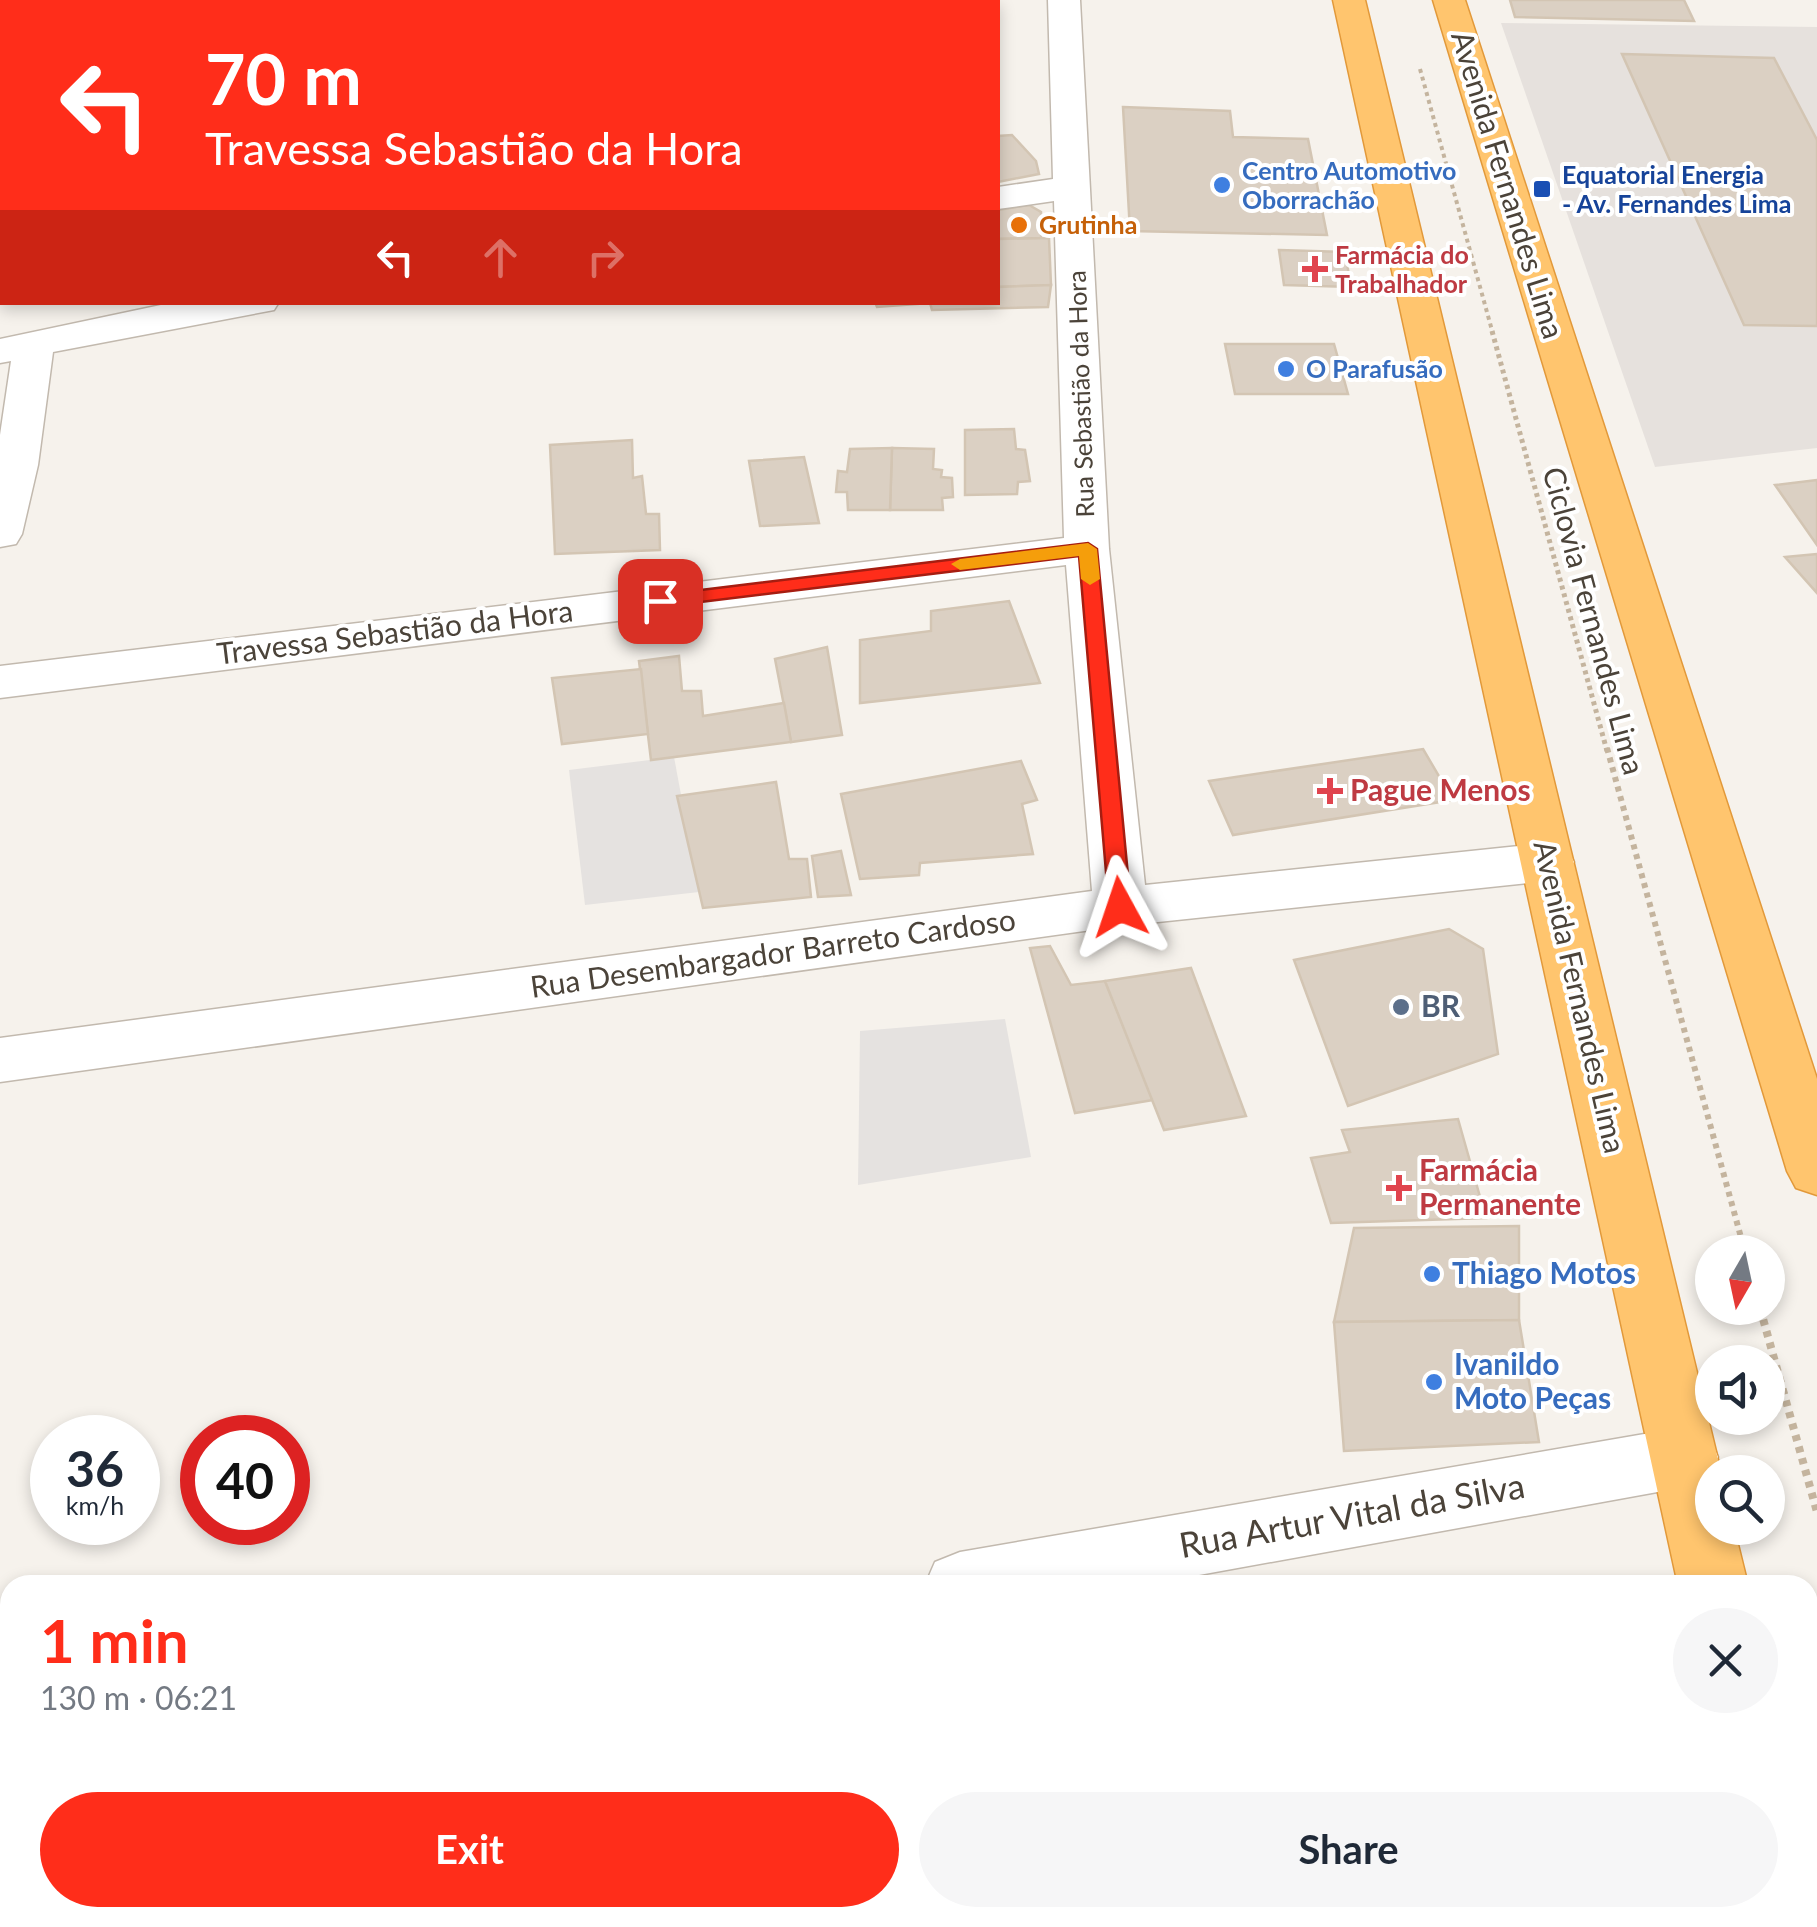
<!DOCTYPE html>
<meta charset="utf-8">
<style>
body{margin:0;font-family:Lato,sans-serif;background:#f6f6f7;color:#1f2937;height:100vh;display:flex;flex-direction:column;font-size:38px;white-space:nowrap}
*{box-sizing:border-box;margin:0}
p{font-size:32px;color:#747a83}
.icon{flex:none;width:55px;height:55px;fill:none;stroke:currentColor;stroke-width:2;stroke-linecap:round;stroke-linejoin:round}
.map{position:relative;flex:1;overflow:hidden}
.details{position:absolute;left:0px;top:1575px;width:1818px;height:352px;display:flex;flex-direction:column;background:#fff;border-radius:30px 30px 0 0;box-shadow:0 5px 15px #0003}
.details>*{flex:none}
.hud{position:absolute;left:0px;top:0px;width:1000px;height:305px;box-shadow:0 5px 15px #0003;background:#ff2d1a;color:#fff;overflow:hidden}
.needle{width:65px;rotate:189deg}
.fabs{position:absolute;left:1695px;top:1235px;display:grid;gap:20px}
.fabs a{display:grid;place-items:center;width:90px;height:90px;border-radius:50%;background:#fff;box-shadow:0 5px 15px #0003;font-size:50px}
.speed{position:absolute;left:30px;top:1415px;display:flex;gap:20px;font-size:50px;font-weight:700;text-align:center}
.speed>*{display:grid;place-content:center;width:130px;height:130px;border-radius:50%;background:#fff;box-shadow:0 5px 15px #0003;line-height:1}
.speed small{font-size:25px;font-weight:400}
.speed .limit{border:15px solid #d22;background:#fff;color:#111}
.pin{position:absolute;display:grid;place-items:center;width:85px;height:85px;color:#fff;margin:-42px;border-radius:20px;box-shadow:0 5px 15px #0006}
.me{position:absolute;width:110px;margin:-55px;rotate:355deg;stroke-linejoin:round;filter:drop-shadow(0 0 8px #0008)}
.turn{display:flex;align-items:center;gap:35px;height:210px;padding:0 40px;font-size:45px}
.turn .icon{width:130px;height:130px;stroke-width:2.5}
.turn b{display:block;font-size:70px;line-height:85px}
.lanes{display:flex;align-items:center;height:95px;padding:0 40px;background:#0003;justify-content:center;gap:50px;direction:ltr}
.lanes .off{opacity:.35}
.round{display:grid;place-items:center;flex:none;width:105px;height:105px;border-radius:52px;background:#f6f6f7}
.overview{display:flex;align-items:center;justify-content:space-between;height:170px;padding:0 40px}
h1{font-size:60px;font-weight:700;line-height:75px;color:#ff2d1a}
.cta{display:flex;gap:20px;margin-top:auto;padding:20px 40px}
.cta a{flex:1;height:115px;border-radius:60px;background:#ff2d1a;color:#fff;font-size:40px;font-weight:700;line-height:115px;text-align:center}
.cta a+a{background:#f6f6f7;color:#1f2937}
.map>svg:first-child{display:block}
.industrial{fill:#e6e1dd}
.parking{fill:#e5e2e0}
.building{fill:#dbd0c3;stroke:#d3c5b3;stroke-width:2.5}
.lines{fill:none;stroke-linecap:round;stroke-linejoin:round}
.minor-casing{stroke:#c2b9ae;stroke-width:3}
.major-casing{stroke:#e7b968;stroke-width:3}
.highway-casing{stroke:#e2993a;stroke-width:3}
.path-far3{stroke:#c4b49e;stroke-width:4;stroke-dasharray:4 4;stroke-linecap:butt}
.path-far2{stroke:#c4b49e;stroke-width:5;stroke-dasharray:4 4;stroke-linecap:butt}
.path-far1{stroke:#c4b49e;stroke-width:6;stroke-dasharray:5 5;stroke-linecap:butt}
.path{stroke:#c4b49e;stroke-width:8;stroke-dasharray:6 6;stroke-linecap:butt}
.minor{fill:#fff;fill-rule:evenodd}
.major{fill:#ffdc9c;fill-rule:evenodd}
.highway{fill:#ffc56e;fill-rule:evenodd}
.route{fill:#ff2d1a;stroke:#a61d11;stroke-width:2.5}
.slow{fill:#f59e0b}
.shop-dot{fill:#3f7fe0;stroke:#fff;stroke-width:4}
.transit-dot{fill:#1a4fb4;stroke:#fff;stroke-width:4}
.food-dot{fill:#e8710a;stroke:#fff;stroke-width:4}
.health-dot{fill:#e0444e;stroke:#fff;stroke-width:4}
.service-dot{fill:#5c6f8a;stroke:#fff;stroke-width:4}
.labels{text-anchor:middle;stroke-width:8;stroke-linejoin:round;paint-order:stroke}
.far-shop-label{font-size:25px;font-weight:bold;fill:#366cbe;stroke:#fff;text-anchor:start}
.far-transit-label{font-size:25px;font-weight:bold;fill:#164399;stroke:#fff;text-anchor:start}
.far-food-label{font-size:25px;font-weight:bold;fill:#c56008;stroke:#fff;text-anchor:start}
.far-health-label{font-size:25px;font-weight:bold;fill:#be3a42;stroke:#fff;text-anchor:start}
.far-street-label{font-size:25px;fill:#4b4339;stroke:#fff}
.street-label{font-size:30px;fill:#4b4339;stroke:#fff}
.health-label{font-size:30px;font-weight:bold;fill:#be3a42;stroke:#fff;text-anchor:start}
.service-label{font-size:30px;font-weight:bold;fill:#4e5e75;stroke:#fff;text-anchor:start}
.shop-label{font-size:30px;font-weight:bold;fill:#366cbe;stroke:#fff;text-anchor:start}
.near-street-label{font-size:35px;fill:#4b4339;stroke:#fff}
</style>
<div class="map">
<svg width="1817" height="1927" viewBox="0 0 1817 1927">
<rect width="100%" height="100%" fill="#f6f2ec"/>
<!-- industrial -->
<polygon class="industrial" points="1501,23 1817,27 1817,448 1655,467"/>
<!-- parking -->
<g class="parking">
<polygon points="674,757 699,892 585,905 569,770"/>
<polygon points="1005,1019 1031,1157 858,1185 860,1031"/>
</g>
<!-- building -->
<g class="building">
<polygon points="1510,0 1684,0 1694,21 1515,17"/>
<polygon points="1622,54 1774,58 1817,140 1817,326 1744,325"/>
<polygon points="1123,107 1230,111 1233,137 1308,139 1327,235 1130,231"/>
<polygon points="1012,135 1036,161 1039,174 998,182 998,136"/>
<polygon points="1029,205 1041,212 1041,238 998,239 998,210"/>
<polygon points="1049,238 1051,285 998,287 998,239"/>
<polygon points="1279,250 1345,252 1351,287 1284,285"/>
<polygon points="1051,285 1048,307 932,310 930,303 877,307 875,302 998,302 998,287"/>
<polygon points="1225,344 1334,344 1348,394 1235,394"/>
<polygon points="1014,429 1016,449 1025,450 1030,481 1018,482 1017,494 965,495 965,430"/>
<polygon points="632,440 633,478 642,476 646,514 659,514 660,550 555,554 550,445"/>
<polygon points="892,448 934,449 933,469 942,470 941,477 952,478 953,497 942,498 943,510 890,510"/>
<polygon points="892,448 890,510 848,510 847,492 836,492 838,471 847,472 850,449"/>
<polygon points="804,457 819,523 760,526 749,461"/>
<polygon points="1817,480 1817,545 1775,485"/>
<polygon points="1817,554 1817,593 1785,557"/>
<polygon points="1009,601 1040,683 860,703 860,640 931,631 931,611"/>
<polygon points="827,647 842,735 791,742 775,659"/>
<polygon points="679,656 682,691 701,691 703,716 784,703 791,742 651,760 639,661"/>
<polygon points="641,669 648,734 562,744 552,678"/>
<polygon points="1423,749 1453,800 1233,835 1209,781"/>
<polygon points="1021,761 1037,800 1022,804 1033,854 920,863 919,875 860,879 841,794"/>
<polygon points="776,782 789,859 807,859 811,897 703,908 677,796"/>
<polygon points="841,851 851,895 818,897 812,856"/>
<polygon points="1449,929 1483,949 1498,1054 1348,1106 1294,960"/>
<polygon points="1050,946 1071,985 1105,981 1153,1100 1075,1113 1030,948"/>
<polygon points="1191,968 1246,1116 1164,1130 1105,981"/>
<polygon points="1458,1119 1486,1218 1331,1223 1311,1158 1350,1152 1342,1130"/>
<polygon points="1519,1226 1519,1320 1334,1322 1354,1228"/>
<polygon points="1519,1320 1539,1442 1344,1451 1334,1322"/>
</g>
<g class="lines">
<defs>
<g id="minor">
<polygon points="103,0 135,0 136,2 104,2"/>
<polygon points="723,0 755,0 756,2 724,2"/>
<polygon points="1048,0 1080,0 1109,549 1145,885 1548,843 1567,849 1574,862 1567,875 1548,881 1120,926 0,1082 0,1038 1092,891 1066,565 0,698 0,666 1064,538 1054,201 998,209 998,187 1053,179"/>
<polygon points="175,302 279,302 274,310 53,352 38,465 22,534 16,544 0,547 0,435 11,361 0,363 0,339"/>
<polygon points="1685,1427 1709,1436 1718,1457 1709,1478 1685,1487 1144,1585 925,1585 935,1562 960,1552"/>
<polygon points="10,1715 10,1789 0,1791 0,1717"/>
</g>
<rect id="major" x="0" y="174" width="2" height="22"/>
<g id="highway">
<polygon points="1333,0 1365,0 1721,1472 1712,1472 1712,1528 1734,1528 1748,1585 1678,1585"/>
<polygon points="1433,0 1465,0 1817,1079 1817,1195 1796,1188 1787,1171"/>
<polygon points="1808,1888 1817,1901 1817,1927 1748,1927 1746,1918 1808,1918"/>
</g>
</defs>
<!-- minor casing -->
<use href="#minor" class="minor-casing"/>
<!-- major casing -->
<use href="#major" class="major-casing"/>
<!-- highway casing -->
<use href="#highway" class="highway-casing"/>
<!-- path-far3 -->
<polyline class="path-far3" points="1420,69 1493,334"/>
<!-- path-far2 -->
<polyline class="path-far2" points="1492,331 1607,751"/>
<!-- path-far1 -->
<polyline class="path-far1" points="1607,748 1745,1252"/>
<!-- path -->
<polyline class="path" points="1760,1308 1817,1512"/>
<!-- minor -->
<use href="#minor" class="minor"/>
<!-- major -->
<use href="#major" class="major"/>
<!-- highway -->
<use href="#highway" class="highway"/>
</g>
<!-- route -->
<polygon class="route" points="1088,543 1097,549 1131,907 1120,915 1109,907 1079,556 660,607 651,601 660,595"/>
<!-- slow -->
<polygon class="slow" points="1088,543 1097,549 1100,579 1090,585 1081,579 1079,556 960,570 951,564 960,559"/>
<!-- markers -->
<g class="shop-dot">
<circle cx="1222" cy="185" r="10"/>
<circle cx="1286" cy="369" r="10"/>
<circle cx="1432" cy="1274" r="10"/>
<circle cx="1434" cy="1382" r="10"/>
</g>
<rect class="transit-dot" x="1532" y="179" width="20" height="20" rx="5"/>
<circle class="food-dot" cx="1019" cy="225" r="10"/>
<g class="health-dot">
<path d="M1310 254h10v10h10v10h-10v10h-10v-10h-10v-10h10z"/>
<path d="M1325 776h10v10h10v10h-10v10h-10v-10h-10v-10h10z"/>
<path d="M1394 1173h10v10h10v10h-10v10h-10v-10h-10v-10h10z"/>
</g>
<circle class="service-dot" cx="1401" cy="1007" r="10"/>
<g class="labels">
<!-- far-shop labels -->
<g class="far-shop-label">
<text x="1242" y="180">Centro Automotivo<tspan x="1242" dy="29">Oborrachão</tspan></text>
<text x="1306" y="378">O Parafusão</text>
</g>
<!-- far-transit labels -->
<g class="far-transit-label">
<text x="1562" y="184">Equatorial Energia<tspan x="1562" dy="29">- Av. Fernandes Lima</tspan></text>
</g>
<!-- far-food labels -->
<g class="far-food-label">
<text x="1039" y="234">Grutinha</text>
</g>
<!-- far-health labels -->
<g class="far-health-label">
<text x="1335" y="264">Farmácia do<tspan x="1335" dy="29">Trabalhador</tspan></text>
</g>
<!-- far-street labels -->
<g class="far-street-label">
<text transform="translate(1081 394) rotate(-92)" y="9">Rua Sebastião da Hora</text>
</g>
<!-- street labels -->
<g class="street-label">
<text transform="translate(1507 185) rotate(73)" y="10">Avenida Fernandes Lima</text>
<text transform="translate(1593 621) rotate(75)" y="10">Ciclovia Fernandes Lima</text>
<text transform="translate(395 633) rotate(-7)" y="10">Travessa Sebastião da Hora</text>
<text transform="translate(773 954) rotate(-8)" y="10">Rua Desembargador Barreto Cardoso</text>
<text transform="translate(1579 997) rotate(77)" y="10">Avenida Fernandes Lima</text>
</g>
<!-- health labels -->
<g class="health-label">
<text x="1350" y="801">Pague Menos</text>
<text x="1419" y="1181">Farmácia<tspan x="1419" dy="34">Permanente</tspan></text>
</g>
<!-- service labels -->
<g class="service-label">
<text x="1421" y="1017">BR</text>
</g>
<!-- shop labels -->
<g class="shop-label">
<text x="1452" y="1284">Thiago Motos</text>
<text x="1454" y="1375">Ivanildo<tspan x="1454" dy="34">Moto Peças</tspan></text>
</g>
<!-- near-street labels -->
<g class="near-street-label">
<text transform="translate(1352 1516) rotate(-10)" y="12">Rua Artur Vital da Silva</text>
</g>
</g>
</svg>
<div class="fabs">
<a><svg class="needle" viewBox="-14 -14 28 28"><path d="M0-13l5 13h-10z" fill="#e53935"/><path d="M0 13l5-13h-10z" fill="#747a83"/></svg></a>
<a><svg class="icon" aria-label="sound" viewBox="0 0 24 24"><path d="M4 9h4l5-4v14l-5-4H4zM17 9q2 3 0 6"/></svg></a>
<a><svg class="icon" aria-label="search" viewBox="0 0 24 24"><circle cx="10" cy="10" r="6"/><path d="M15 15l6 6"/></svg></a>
</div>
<div class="speed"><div>36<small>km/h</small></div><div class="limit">40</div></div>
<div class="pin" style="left:660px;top:601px;background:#d93025"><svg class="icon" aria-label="arrive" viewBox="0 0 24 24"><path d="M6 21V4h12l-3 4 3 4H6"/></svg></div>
<svg class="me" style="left:1120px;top:907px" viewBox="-20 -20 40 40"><path d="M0-17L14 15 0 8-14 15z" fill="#ff2d1a" stroke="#fff" stroke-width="4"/></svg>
<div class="hud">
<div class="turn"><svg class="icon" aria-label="left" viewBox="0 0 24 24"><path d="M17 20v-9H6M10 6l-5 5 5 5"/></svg><div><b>70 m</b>Travessa Sebastião da Hora</div></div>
<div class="lanes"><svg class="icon" aria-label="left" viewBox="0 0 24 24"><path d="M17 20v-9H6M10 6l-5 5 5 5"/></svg><svg class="icon off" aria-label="ahead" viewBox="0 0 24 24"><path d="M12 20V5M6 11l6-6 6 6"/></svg><svg class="icon off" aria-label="right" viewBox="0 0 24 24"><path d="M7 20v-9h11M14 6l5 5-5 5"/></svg></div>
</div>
<section class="details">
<div class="overview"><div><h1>1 min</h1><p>130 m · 06:21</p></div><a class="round"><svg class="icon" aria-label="close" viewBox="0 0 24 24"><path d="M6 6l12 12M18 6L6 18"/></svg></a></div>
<div class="cta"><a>Exit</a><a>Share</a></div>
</section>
</div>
